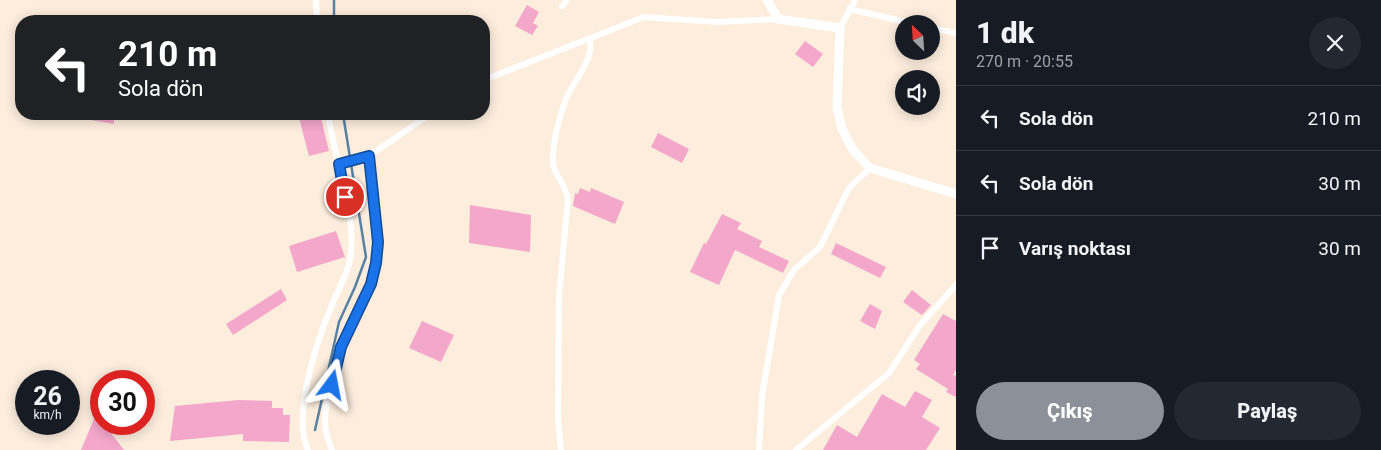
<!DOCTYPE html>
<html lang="tr">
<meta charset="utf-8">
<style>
body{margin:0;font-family:Roboto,sans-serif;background:#242831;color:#f1f3f6;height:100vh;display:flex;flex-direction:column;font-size:19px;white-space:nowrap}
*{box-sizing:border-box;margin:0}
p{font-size:16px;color:#9ea1a6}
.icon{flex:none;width:28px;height:28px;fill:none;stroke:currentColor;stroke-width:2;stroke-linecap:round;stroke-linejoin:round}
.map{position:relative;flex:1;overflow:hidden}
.drawer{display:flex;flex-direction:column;background:#171b24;width:425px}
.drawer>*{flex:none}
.guide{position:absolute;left:15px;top:15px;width:475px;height:105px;border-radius:20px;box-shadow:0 2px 12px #0003;background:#202124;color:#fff;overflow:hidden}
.needle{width:32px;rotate:335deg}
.controls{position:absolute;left:895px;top:15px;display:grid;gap:10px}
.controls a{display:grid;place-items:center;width:45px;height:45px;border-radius:50%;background:#171b24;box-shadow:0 2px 12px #0003;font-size:25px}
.speed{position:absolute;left:15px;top:370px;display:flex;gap:10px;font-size:25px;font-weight:700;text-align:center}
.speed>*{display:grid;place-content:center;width:65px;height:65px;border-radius:50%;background:#171b24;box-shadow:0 2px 12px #0003;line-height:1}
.speed small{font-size:12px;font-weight:400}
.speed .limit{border:8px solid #d22;background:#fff;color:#111}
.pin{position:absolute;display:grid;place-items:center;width:42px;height:42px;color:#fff;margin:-21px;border:2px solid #fff;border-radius:50%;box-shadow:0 1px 5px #0007}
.me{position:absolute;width:55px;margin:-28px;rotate:13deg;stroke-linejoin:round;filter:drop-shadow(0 0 4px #0008)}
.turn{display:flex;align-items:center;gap:18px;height:105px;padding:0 20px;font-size:22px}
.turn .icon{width:65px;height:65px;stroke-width:2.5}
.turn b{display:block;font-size:35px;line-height:42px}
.round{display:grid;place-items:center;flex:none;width:52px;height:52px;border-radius:26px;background:#242831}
.overview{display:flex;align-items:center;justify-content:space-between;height:85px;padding:0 20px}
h1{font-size:30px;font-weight:800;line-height:38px}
.button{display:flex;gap:10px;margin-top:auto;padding:10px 20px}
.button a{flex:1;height:58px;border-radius:30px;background:#8c9099;color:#fff;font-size:20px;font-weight:800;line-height:58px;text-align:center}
.button a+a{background:#242831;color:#f1f3f6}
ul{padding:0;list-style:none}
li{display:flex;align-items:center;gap:15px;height:65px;padding:0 20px;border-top:1px solid #363941}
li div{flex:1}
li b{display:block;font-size:19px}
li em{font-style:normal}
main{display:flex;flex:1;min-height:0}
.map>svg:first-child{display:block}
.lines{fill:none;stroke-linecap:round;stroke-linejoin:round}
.stream{stroke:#5882a3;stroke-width:2.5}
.building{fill:#f3a7ca}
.street{stroke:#fff;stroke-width:6}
.secondary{stroke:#fff;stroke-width:9}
.route-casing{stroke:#114b97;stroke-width:12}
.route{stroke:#1a73e8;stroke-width:9}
</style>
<main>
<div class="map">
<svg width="956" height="450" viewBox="0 0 956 450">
<rect width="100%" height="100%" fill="#fceddd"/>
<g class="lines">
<!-- stream -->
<g class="stream">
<polyline points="334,0 334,21"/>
<polyline points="315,430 339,322 355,287 366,257 343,114"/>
</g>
</g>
<!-- building -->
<g class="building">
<polygon points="527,5 539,12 533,23 538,26 532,35 515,26"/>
<polygon points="805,41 823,54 813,67 795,54"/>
<polygon points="74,114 114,114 114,124 73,117"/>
<polygon points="298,114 320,114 329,151 309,156"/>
<polygon points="658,133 689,149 682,163 651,147"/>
<polygon points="580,188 590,192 591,188 624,202 615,224 573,206 575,193 578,194"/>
<polygon points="470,205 531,215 530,252 469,243"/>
<polygon points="722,214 741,223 737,229 762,241 759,247 789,261 783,273 735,250 719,285 690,272 704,243 706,244"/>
<polygon points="336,231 345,257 297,272 289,246"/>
<polygon points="836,243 886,267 880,278 831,254"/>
<polygon points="281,289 287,300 233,335 226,324"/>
<polygon points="912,290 931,305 922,315 903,302"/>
<polygon points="870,304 882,311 875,329 860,321"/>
<polygon points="943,314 956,321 956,370 953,375 956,376 956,397 946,392 948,389 916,369 920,364 914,360"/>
<polygon points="422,321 454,335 441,362 409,348"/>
<polygon points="915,391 932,400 922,417 940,428 926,450 823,450 837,425 857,437 882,394 905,407"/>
<polygon points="239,400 272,401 272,408 283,408 283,415 290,415 289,442 243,441 243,434 170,441 175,406"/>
<polygon points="96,414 101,424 104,424 124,450 81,450"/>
</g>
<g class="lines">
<!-- street -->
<g class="street">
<polyline points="316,0 317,21"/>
<polyline points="562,6 567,0"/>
<polyline points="849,9 915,24"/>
<polyline points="840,28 855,0"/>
<polyline points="931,28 956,33"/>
<polyline points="484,80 644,17 717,22 778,19"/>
<polyline points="339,164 369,156 430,114"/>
<path d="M308,450C292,418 316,343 330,310C336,293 346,278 350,260C358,217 334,158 328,114"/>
<path d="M332,450C328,441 325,431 325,421C325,397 341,344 352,322C361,302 373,285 377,263C382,229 372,190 369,156"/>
<path d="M561,450L558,419L559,296L568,199C566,186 558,179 554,168C549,154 560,115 565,101C572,83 597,56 589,39"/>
<polyline points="759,450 762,396 779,295 794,270 820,247 849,188 870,168"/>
<polyline points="796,450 889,373 920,325 956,285"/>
</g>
<!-- secondary -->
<polyline class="secondary" points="767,0 778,19 840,28 837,107 842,129 853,150 870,168 956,194"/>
</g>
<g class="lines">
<defs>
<polyline id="route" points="332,385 341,347 371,284 376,263 378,242 369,156 339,164 345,197"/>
</defs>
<!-- route casing -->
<use href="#route" class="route-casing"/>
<!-- route -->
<use href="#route" class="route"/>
</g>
</svg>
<div class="controls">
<a><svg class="needle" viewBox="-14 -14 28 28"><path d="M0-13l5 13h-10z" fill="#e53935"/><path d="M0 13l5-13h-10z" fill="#9ea1a6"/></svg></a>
<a><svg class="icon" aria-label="sound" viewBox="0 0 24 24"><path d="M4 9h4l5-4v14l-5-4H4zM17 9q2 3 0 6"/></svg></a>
</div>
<div class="speed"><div>26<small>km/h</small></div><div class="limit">30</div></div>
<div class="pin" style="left:345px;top:197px;background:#d93025"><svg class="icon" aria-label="arrive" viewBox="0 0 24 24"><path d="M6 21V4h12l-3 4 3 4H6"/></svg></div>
<svg class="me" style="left:332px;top:385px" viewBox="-20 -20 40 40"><path d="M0-17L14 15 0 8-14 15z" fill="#1a73e8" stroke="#fff" stroke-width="4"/></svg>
<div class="guide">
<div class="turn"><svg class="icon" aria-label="left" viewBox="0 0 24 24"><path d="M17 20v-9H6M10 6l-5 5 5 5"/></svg><div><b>210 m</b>Sola dön</div></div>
</div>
</div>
<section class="drawer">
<div class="overview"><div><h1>1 dk</h1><p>270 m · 20:55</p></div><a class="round"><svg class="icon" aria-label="close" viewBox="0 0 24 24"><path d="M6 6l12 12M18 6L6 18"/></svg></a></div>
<ul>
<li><svg class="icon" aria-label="left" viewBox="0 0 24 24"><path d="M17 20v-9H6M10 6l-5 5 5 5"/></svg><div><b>Sola dön</b></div><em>210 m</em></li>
<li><svg class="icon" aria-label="left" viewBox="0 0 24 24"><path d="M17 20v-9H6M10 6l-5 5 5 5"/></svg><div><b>Sola dön</b></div><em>30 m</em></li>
<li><svg class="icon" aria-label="arrive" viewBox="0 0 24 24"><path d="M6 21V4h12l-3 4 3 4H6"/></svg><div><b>Varış noktası</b></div><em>30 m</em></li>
</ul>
<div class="button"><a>Çıkış</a><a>Paylaş</a></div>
</section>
</main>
